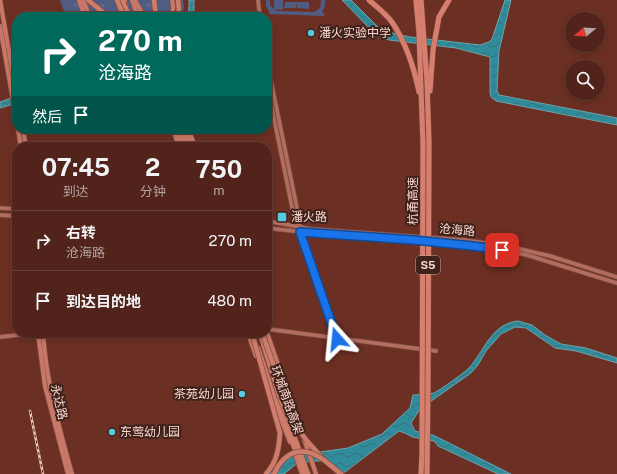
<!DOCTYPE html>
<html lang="zh">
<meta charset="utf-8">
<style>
body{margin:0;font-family:"Public Sans","Noto Sans SC",sans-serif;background:#5b2f27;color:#f1f3f6;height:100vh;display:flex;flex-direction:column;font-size:15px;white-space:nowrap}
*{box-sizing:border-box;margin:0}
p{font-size:13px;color:#b4a4a2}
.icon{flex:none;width:22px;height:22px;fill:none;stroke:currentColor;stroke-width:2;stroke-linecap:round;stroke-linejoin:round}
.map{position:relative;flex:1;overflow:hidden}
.side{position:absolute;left:12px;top:142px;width:260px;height:196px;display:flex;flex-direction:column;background:#51231a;border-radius:16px;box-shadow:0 2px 6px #0003,0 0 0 1px #674039}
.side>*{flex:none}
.banner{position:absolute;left:12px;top:12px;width:260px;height:122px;border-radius:16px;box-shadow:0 2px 6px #0003,0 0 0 1px #674039;background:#00695c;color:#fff;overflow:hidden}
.needle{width:26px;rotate:252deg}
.fabs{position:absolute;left:565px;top:12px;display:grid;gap:8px}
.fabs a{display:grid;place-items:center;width:40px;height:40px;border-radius:50%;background:#51231a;box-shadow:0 2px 6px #0003,0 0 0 1px #674039;font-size:20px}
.pin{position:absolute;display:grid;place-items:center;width:34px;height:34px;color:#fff;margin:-17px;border-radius:8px;box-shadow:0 2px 6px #0006}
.me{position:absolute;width:44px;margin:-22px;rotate:342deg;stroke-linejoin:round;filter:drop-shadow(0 0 3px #0008)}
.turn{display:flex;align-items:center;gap:14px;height:84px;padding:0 20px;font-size:18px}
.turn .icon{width:52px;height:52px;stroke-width:2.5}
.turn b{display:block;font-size:28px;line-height:34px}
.then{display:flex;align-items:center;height:38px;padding:0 20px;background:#0003;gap:8px;font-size:15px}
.eta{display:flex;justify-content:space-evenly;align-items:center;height:68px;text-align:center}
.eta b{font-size:24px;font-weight:700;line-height:28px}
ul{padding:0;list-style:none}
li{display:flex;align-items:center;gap:12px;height:60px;padding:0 20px;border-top:1px solid #674039}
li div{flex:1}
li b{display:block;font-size:15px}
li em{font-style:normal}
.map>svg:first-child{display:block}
.grass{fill:url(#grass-tufts)}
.pitch{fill:#515c83}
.water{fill:url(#water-waves);stroke:#6ea2aa}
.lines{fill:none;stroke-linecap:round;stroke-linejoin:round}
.tertiary-casing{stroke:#824e44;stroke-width:5}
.secondary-casing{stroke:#824e44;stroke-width:5}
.primary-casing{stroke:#824e44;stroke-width:5.5}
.trunk-casing{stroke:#824e44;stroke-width:6}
.motorway-casing{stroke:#824e44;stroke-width:6}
.tertiary{stroke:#b26d5f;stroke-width:3.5}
.secondary{stroke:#b26d5f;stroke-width:3.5}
.primary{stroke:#c87868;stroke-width:4}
.trunk{stroke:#cf7c6b;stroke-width:4.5}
.motorway{stroke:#d67f6e;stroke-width:5}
.rail-casing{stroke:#edc3ba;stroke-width:2.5}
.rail{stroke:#3e221c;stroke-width:1;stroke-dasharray:3;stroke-linecap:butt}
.trunk-bridge-casing{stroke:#824e44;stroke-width:6;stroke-linecap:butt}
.motorway-bridge-casing{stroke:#824e44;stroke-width:6;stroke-linecap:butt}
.trunk-bridge{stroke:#cf7c6b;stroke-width:4.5}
.motorway-bridge{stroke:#d67f6e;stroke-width:5}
.route-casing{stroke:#114b97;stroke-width:10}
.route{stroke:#1a73e8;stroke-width:7}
.poi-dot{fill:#55cae0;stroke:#3e221c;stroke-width:1.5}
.labels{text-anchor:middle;stroke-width:4;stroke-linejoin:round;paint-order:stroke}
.shield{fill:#3e221c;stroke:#c4a098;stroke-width:1}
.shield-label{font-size:11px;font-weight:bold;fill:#fdd6cd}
.poi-label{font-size:12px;fill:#fdd6cd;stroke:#3e221c;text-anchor:start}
.street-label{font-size:12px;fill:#fdd6cd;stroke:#3e221c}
</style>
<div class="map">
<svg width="617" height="474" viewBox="0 0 617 474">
<defs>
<pattern id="grass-tufts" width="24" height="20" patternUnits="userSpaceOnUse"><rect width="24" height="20" fill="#515c83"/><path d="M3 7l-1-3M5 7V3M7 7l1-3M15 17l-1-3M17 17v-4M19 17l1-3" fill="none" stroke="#6b7393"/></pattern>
<pattern id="water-waves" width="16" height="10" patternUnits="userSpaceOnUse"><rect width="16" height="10" fill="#308b9b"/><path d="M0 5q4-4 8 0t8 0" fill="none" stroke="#3a717a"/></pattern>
</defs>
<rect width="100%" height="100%" fill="#6c2f23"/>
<!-- grass -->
<polygon class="grass" points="60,0 183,0 184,7 182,17 66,17"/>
<!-- pitch -->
<g class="pitch">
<polygon points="266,0 270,0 270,5 274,9 274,0 283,0 283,10 274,9 277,11 314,12 320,8 321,0 325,0 325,6 322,12 324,13 324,16 269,14 269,11 266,6"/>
<polygon points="285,2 297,2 296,8 284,8"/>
<polygon points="297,2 309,2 309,9 297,8"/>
</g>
<!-- water -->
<g class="water">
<polygon points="189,0 194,0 194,17 188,17 189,6"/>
<polygon points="342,0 351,0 380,29 388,32 410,37 480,45 489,42 492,39 505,0 511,0 499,51 497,91 499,95 617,118 617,125 496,101 491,97 490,92 490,57 456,48 389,40 380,37 374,33"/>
<polygon points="17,96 17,103 0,108 0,102"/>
<path d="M518,321L532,325L545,335L561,344L586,348L617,358V363L576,351L555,348L526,328L515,327L501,334L486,351L478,365L471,373L420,409L411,423L415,431L433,435L511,474H498L438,446L434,441L412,437L407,434L399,431L345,472L341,473L322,461H317L307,462L295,465L284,474H270L283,462L292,456L348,448L382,434L410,408L413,395C420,394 427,395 434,393C440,390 464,373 469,368C485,350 491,324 518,321Z"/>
</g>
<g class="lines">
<defs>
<g id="tertiary">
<polyline points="258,0 260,17"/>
<polyline points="267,68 270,76 299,218 300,232 337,339"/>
<polyline points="267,84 294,217 299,226"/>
<polyline points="267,329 436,351"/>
<polyline points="0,337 36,333"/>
</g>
<g id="secondary">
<polyline points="0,208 17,209"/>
<polyline points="0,215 17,216"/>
<polyline points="267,221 311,229 463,240 502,245 550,256 617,277"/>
<polyline points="267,228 311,233 450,244 502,250 527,255 617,283"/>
</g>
<g id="primary">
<polyline points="0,0 17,97"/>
<polyline points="79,0 85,17"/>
<polyline points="83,0 90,17"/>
<polyline points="125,0 125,1"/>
<polyline points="132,0 138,17"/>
<polyline points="135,0 141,11 146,17"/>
<polyline points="118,17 121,8"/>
<path d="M169,17C174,12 174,7 172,0"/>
<polyline points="0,26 17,123"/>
<polyline points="18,129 21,147"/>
<polyline points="23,129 26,147"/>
<polyline points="173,129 179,147"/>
<polyline points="186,135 191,147"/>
<polyline points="38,333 45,386 68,474"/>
<path d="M43,333C46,381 59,428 72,474"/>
<polyline points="248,333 256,356"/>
<polyline points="267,333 302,433"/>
<polyline points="273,400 290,442"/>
<polyline points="304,439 316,474"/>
<polyline points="295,454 302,474"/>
</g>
<g id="trunk">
<polyline points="88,0 109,17"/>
<polyline points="122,0 130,17"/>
<polyline points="154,0 156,17"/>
<polyline points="177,17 179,9 178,0"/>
<polyline points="175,129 183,147"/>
<polyline points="180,129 187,147"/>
<polyline points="184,129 187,137"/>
<polyline points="188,129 195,147"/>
<polyline points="260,333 279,395 308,474"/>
<polyline points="258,348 274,397 305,474"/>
<polyline points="307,441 324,460 341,474"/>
</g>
<g id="motorway">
<path d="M369,0C377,7 386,14 392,22C406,43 414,67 419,92"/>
<polyline points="416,0 419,33 423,144"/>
<polyline points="421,0 427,81 429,143"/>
<polyline points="430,91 433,50 439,17 449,0"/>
<polyline points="421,474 422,453"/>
<polyline points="427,474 428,388"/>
</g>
</defs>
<!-- tertiary casing -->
<use href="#tertiary" class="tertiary-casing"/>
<!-- secondary casing -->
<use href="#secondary" class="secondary-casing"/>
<!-- primary casing -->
<use href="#primary" class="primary-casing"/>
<!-- trunk casing -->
<use href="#trunk" class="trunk-casing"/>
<!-- motorway casing -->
<use href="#motorway" class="motorway-casing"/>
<!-- tertiary -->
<use href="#tertiary" class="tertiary"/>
<!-- secondary -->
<use href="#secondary" class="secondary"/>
<!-- primary -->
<use href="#primary" class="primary"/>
<!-- trunk -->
<use href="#trunk" class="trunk"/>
<!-- motorway -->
<use href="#motorway" class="motorway"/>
<defs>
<polyline id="rail" points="30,411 43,474"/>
</defs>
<!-- rail casing -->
<use href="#rail" class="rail-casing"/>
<!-- rail -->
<use href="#rail" class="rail"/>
<defs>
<g id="trunk-bridge">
<polyline points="117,0 124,17"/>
<path d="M252,333L280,433C279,448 277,462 266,474"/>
<polyline points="262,333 292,416 298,429 307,441"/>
<path d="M274,474C285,450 303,445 324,460"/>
</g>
<g id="motorway-bridge">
<polyline points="428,388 429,143"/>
<polyline points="422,453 423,144"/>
</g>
</defs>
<!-- trunk-bridge casing -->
<use href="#trunk-bridge" class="trunk-bridge-casing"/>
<!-- motorway-bridge casing -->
<use href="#motorway-bridge" class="motorway-bridge-casing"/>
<!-- trunk-bridge -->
<use href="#trunk-bridge" class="trunk-bridge"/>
<!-- motorway-bridge -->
<use href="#motorway-bridge" class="motorway-bridge"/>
</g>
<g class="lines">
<defs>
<polyline id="route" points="337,339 300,232 414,240 473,246 502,250"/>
</defs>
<!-- route casing -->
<use href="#route" class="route-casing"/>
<!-- route -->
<use href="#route" class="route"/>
</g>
<!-- markers -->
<g class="poi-dot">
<circle cx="311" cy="33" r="4"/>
<rect x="277" y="212" width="10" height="10" rx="2"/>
<circle cx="242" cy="394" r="4"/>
<circle cx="112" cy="432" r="4"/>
</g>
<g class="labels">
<!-- shield labels -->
<rect class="shield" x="416" y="256" width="24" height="18" rx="3"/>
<g class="shield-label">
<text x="428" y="269">S5</text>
</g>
<!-- poi labels -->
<g class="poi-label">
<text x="319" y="37">潘火实验中学</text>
<text x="291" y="221">潘火路</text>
<text x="234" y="398" text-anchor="end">茶苑幼儿园</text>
<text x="120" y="436">东莺幼儿园</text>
</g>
<!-- street labels -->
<g class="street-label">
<text transform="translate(413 201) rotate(-90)" y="4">杭甬高速</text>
<text transform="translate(457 230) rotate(5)" y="4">沧海路</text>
<text transform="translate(287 400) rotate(70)" y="4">环城南路高架</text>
<text transform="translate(59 402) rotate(77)" y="4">永达路</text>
</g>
</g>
</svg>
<div class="fabs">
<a><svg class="needle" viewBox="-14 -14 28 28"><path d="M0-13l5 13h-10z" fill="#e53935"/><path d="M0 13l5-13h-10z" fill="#b4a4a2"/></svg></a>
<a><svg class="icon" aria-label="search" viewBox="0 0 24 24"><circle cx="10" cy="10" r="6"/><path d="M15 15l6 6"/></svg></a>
</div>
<div class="pin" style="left:502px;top:250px;background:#d93025"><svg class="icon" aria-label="arrive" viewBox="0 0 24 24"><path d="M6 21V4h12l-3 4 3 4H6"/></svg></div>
<svg class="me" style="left:337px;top:339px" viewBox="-20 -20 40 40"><path d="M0-17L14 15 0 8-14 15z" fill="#1a73e8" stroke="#fff" stroke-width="4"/></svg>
<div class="banner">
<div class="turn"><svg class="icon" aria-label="right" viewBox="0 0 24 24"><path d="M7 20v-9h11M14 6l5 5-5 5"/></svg><div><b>270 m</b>沧海路</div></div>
<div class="then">然后<svg class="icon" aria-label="arrive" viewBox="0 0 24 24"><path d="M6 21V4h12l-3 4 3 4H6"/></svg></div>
</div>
<section class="side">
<div class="eta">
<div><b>07:45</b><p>到达</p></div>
<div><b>2</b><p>分钟</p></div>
<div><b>750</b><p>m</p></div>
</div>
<ul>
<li><svg class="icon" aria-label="right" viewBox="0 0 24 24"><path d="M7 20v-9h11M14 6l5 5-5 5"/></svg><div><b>右转</b><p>沧海路</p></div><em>270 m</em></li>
<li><svg class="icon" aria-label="arrive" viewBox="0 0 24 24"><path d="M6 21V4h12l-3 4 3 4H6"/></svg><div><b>到达目的地</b></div><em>480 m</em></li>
</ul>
</section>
</div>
